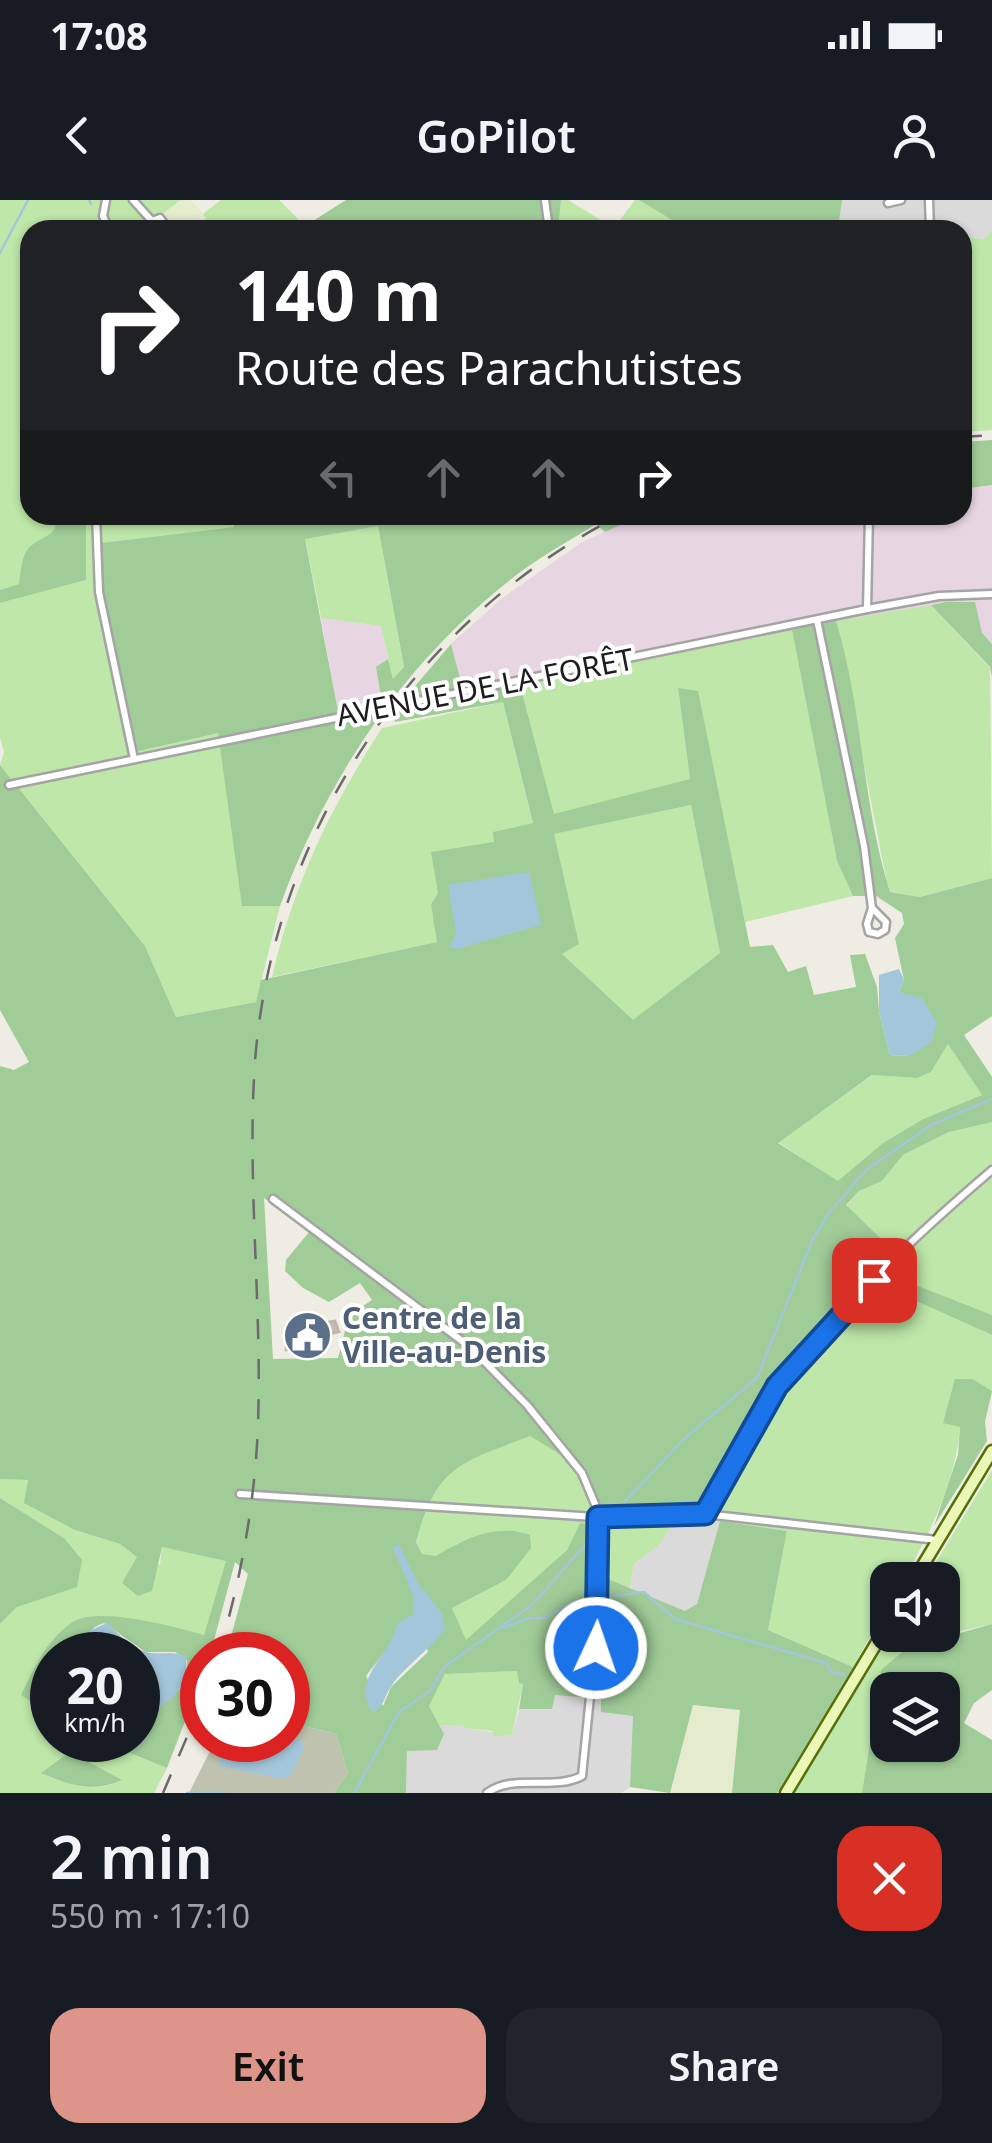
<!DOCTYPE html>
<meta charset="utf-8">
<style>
body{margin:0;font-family:"Noto Sans",sans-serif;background:#20242c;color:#f1f3f6;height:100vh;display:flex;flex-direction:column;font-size:38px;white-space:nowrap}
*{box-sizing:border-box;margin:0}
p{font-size:32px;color:#9ea1a6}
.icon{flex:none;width:55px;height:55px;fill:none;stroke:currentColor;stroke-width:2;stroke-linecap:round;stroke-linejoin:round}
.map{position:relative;height:1593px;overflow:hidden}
.panel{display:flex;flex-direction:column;background:#171b24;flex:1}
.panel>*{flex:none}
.banner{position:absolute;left:20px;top:20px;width:952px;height:305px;border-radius:30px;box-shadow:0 2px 8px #0004;background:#202124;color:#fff;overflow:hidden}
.tools{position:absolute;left:870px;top:1362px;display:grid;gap:20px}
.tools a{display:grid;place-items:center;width:90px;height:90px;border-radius:20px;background:#171b24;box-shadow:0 2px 8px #0004;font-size:50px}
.speed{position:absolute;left:30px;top:1432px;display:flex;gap:20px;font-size:50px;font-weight:700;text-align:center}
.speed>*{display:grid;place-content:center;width:130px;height:130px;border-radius:50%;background:#171b24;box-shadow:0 2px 8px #0004;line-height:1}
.speed small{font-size:25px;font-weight:400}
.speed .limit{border:15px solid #d22;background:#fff;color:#111}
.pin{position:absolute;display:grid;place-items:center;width:85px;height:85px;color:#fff;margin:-42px;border-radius:20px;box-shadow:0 5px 15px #0006}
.me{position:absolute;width:110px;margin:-55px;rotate:3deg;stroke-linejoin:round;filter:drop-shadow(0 0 8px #0008)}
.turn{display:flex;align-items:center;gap:35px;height:210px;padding:0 50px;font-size:45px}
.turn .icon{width:130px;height:130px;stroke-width:2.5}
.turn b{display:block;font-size:70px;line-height:85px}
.lanes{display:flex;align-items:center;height:95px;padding:0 50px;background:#0003;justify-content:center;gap:50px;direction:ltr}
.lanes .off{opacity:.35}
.round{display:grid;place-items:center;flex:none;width:105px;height:105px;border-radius:30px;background:#20242c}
.summary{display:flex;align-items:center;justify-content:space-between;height:170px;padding:0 50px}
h1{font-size:60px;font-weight:600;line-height:75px}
.button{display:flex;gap:20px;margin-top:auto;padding:20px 50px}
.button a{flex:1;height:115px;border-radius:30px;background:#dd958a;color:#111;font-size:40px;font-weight:600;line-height:115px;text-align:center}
.button a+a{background:#20242c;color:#f1f3f6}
.status{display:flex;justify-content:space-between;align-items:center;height:70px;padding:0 50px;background:#171b24;direction:ltr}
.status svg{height:28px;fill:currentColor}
header{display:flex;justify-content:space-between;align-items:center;height:130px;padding:0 50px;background:#171b24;font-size:45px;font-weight:600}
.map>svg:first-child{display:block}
.residential{fill:#dbdada}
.industrial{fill:#e7d5e1}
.construction{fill:#bfc2ae}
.farmland{fill:#e5ecce}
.grass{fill:#bee7a9;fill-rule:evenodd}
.forest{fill:#a0cc98;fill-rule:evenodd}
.water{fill:#a4c6da}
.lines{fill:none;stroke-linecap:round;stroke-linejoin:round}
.stream{stroke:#a4c6da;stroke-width:2.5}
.building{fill:#c2bbb2;stroke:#bfb4a5;stroke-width:2.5}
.street-casing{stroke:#a4a4a4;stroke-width:11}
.secondary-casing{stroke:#557008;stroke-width:15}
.street{stroke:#fff;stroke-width:6}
.secondary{stroke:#eaf7b7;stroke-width:10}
.rail{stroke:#6b6b6b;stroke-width:2.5;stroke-dasharray:20 20;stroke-linecap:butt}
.route-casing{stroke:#114b97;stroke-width:25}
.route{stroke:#1a73e8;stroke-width:18}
.labels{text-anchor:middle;stroke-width:8;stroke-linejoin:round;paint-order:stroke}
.street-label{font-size:30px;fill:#1d1d1d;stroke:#fff}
.service-label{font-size:30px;font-weight:bold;fill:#4e5e75;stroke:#fff;text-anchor:start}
</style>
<div class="status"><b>17:08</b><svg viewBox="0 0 49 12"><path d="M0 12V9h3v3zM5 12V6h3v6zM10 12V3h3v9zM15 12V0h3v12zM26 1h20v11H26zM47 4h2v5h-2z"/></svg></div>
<header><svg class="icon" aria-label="back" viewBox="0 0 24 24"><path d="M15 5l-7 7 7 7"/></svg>GoPilot<svg class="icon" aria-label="person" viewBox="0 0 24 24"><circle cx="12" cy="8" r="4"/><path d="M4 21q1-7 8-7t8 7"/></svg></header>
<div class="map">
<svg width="992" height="1593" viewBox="0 0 992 1593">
<rect width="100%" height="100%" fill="#eeece3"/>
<!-- residential -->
<g class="residential">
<polygon points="842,0 992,0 992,30 986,39 963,37 962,30 838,30"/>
<polygon points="677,1317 720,1321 697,1404 685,1412 630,1388 634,1364 659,1345"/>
<polygon points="554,1495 602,1499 634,1516 630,1587 621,1593 406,1593 407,1550 444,1534 439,1525 463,1525 465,1528 512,1535 519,1509 551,1509"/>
</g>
<!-- industrial -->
<g class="industrial">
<polygon points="992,285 992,444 946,402 465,497 451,444 501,399 582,342 642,315 962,315 963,289"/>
<polygon points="321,418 381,426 388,459 376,468 382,504 338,511"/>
</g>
<!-- construction -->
<polygon class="construction" points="288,1522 336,1534 348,1573 334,1593 189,1593 209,1553 226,1540 288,1540"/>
<!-- farmland -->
<g class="farmland">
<polygon points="181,0 191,0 206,17 196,28 198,30 140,30"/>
<polygon points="693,1505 741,1510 732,1593 670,1593"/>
</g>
<!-- grass -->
<g class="grass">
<polygon points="0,0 181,0 140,30 30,30 30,315 56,315 57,324 20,384 0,390"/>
<polygon points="221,0 279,0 306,27 316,19 309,30 198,30 195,27 206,18 203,14"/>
<polygon points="561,0 568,0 614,28 635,0 639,0 677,23 678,30 558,30"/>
<polygon points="992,30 992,230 963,232 963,37 985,39"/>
<polygon points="86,315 234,315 235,327 102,343 139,550 218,532 243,706 280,706 256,802 176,817 145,746 0,565 4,552 0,538 0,403 86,380"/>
<polygon points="378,326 404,468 393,480 381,426 321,418 305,338"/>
<polygon points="931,405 990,468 992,678 920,697 890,692 886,678 836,421"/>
<polygon points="792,430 837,661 853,696 745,722 697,491 678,489 690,579 554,615 520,485"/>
<path d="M503,502L533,623L494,632L495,641L438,693L431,704L438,742L272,777C293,686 331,606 382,528Z"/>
<polygon points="691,605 720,753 633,821 561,754 553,634"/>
<polygon points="948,844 982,895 923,919 883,943 838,982 778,942 873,875 917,878 931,872"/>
<path d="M985,921L992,922V965L988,969L992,973V1115L905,1082L893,1090L992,1135V1191L973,1179L943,1222L960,1227C955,1284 931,1331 903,1380H888L887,1407L853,1467L768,1430L787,1331L699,1318L775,1184L897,1054L846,1006L859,991L882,981L903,955L949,932Z"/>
<path d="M530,1236L677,1317L659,1345L634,1364L630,1388L596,1374L580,1323L567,1350L466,1441L452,1408L506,1380L458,1343L436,1357L422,1354L416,1342C437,1264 462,1263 530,1236Z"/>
<polygon points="992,1270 992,1424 952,1433 881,1470 862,1593 794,1593 891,1435 942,1435 942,1380 925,1380"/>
<path d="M0,1279L28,1280L75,1330L120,1344L137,1357L160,1365L162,1347L227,1360L204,1435L133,1421L73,1422L22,1494L52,1516V1540H98L167,1568L154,1593H0V1424L17,1407L43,1397L64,1338L0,1298ZM70,1552L121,1581C93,1593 71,1586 43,1574Z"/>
<polygon points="518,1471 523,1484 512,1535 494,1536 492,1531 464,1528 463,1525 439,1525 429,1506 445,1474"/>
</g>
<!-- forest -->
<g class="forest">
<polygon points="346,0 561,0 558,30 309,30 316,19"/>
<polygon points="639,0 842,0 838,30 678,30 677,23"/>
<polygon points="992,240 992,285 963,289 966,278 963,242"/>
<path d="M56,315H86V380L0,403V390L19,384C21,372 21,353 32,345C45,335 58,336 56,315Z"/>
<path d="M234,315H642L605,332L596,324C571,340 543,355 519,373C408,457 327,576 280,706H242L218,533L138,551L104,395L101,343L234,327ZM378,326L404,467L393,479L388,459L376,467L382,504L338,511L305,339Z"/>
<polygon points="946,402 975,402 982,433 992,444 992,477 990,467 931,405"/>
<path d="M836,421C863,509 862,604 890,692L920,697L992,678V816L964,835L992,877V922L949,932L903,955L882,981L859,991L846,1005L897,1054L775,1184L699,1318L603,1312L571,1261L530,1236C462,1263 437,1264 416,1342L422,1354L436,1356C464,1339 497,1323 530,1335L531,1348L506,1380L452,1408L466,1440L567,1350L580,1323L596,1324V1374L685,1411L697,1404L720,1321L787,1331L768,1430L853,1467L777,1593H732L740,1510L693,1505L670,1593L630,1587L633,1516L601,1512V1499L555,1495L552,1509H519L523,1484L519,1483L517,1471L445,1474L429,1506L444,1534L437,1550L407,1551L406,1593H334L348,1573L336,1534L288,1522V1455H226L248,1374L235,1362L210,1455H202V1477L167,1568L98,1540H138V1483L143,1485L144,1508L155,1510C173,1497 190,1484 187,1460L175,1452H146L104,1423C90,1427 80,1440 83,1455H52V1516L21,1495C34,1469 46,1441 71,1423C98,1405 173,1427 204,1435L226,1361L162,1347L152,1391L138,1396L122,1383L137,1357L120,1344L75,1330L24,1303L28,1280L0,1279V866L14,870L29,862L0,810V565L145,746L176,817L256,802L261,780L437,742L431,704L438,693L431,652L494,642L493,632L533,623L503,502L395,522L393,512L451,444L465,497L520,485L554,614L690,579L678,488L698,491L750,747L773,745L788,772L806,766L814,795L856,787L850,755L865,754L877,787L879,811L890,855L909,856L899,792L904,780L895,738L904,724L902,713L876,696H853L837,661L792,430ZM691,605L720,753L633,820L562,754L579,744L554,634ZM948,844L982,895L923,919L883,943L838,981L778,943L872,875L917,878L931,872ZM264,998L310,1031L286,1060L285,1071L303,1088L329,1102L360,1083L372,1100L349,1115L338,1158L273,1159ZM413,1397L428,1452L391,1487L383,1506L366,1476L413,1415Z"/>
<polygon points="905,1081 992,1115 992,1135 892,1090"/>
<polygon points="955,1179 973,1179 992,1191 985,1222 987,1241 934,1326 958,1255 960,1227 943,1223"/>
<polygon points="0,1298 64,1338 82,1360 77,1387 17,1407 0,1424"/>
<path d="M992,1424V1490L974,1503L964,1523L992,1540V1593H862L881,1470L907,1448ZM888,1490H942V1545H888Z"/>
<path d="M70,1552L122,1580C93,1593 71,1586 41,1573Z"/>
</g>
<!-- water -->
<g class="water">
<polygon points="529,672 541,725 457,749 449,747 456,734 448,685"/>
<polygon points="899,769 904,780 899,792 922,798 937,823 931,843 909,856 890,855 879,811 879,775"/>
<path d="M399,1344L417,1382L442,1413L445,1429C430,1450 401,1469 390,1488C383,1499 385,1505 373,1513C349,1478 391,1457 397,1424L413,1414V1396L393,1348Z"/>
<path d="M107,1423C118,1434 131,1448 146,1452C161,1456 172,1449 186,1457L187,1478L172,1498L155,1510L143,1507L138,1455H83L82,1446L89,1431Z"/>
<polygon points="288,1537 302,1540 305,1546 290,1577 282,1579 216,1565 236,1540"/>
</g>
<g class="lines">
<!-- stream -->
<g class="stream">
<polyline points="89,0 91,4"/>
<polyline points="0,53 28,0"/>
<polyline points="615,1312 685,1238 757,1178 812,1041 828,1014 866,970 931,925 992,899"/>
<polyline points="599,1398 644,1392 675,1419 826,1463 832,1473 845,1474"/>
<polyline points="504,1428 528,1418 546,1418 571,1403 594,1398"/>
<polyline points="187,1593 224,1593"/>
<polyline points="354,1593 399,1512 430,1491 444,1467 533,1404 592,1337"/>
</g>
</g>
<!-- building -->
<polygon class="building" points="335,1121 339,1132 308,1140 308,1149 286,1150 286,1129"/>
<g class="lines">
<defs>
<g id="street">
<polyline points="106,0 103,16 109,30"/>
<polyline points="133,0 152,21 160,18 169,30"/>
<polyline points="545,0 549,30"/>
<polyline points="929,0 930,30"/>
<polyline points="888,3 901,0"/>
<polyline points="96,315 99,392 134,559"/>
<polyline points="867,409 869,315"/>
<polyline points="817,420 864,646 872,708 867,724 869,732 878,734 885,730 886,722 872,708"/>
<polyline points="9,585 867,409 939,396 992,394"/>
<path d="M273,999L470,1147L527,1205L582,1273L595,1304L599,1335L597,1427L582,1576C553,1591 514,1573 487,1593"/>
<polyline points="240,1294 595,1317 705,1314 937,1340"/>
<path d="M705,1314C760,1180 883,1063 992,970"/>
</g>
<g id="secondary">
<polyline points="914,1380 992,1251"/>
<polyline points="786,1593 888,1424"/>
</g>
</defs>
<!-- street casing -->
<use href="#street" class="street-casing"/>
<!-- secondary casing -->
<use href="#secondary" class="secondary-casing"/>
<!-- street -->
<use href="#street" class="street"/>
<!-- secondary -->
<use href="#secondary" class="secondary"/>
<!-- rail -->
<g class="rail">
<polyline points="962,237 992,235"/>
<path d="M218,1455C241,1381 255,1302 258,1225C262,1109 248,993 254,877C266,642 410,421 621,315"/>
<polyline points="163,1593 202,1502"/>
</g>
</g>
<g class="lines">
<defs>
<polyline id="route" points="596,1448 598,1317 705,1314 777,1186 874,1080"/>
</defs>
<!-- route casing -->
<use href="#route" class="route-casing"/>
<!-- route -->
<use href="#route" class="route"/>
</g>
<!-- icons -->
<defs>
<symbol id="civic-disc" viewBox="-11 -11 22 22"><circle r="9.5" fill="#5c6f8a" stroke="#fff"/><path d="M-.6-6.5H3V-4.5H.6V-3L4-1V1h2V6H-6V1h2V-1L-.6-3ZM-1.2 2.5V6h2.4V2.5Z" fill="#fff"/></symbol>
</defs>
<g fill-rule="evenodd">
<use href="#civic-disc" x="280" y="1108" width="55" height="55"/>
</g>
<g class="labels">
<!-- street labels -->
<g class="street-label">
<text transform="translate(485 488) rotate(-11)" y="10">AVENUE DE LA FORÊT</text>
</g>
<!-- service labels -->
<g class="service-label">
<text x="342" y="1129">Centre de la<tspan x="342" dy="34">Ville-au-Denis</tspan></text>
</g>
</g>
</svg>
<div class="tools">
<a><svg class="icon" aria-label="sound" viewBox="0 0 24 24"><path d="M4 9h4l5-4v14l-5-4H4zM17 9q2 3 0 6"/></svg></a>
<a><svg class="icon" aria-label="layers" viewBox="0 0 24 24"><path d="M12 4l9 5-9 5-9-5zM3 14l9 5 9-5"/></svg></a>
</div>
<div class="speed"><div>20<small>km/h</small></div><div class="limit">30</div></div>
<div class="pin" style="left:874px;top:1080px;background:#d93025"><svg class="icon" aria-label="arrive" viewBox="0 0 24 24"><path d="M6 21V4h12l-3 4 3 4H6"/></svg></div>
<svg class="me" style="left:596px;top:1448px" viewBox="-20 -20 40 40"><circle r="17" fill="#1a73e8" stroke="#fff" stroke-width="3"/><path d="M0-11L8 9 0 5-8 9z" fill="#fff"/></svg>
<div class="banner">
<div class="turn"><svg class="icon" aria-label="right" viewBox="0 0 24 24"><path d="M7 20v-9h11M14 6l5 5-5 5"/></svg><div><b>140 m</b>Route des Parachutistes</div></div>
<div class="lanes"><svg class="icon off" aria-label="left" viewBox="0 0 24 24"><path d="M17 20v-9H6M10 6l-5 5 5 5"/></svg><svg class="icon off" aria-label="ahead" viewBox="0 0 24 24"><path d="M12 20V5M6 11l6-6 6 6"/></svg><svg class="icon off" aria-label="ahead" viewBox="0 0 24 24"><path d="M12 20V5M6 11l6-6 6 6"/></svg><svg class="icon" aria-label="right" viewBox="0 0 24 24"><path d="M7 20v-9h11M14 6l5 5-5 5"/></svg></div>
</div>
</div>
<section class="panel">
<div class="summary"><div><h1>2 min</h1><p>550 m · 17:10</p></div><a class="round" style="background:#d93025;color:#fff"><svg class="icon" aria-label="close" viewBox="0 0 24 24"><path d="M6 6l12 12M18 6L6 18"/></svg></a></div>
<div class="button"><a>Exit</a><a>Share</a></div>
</section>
